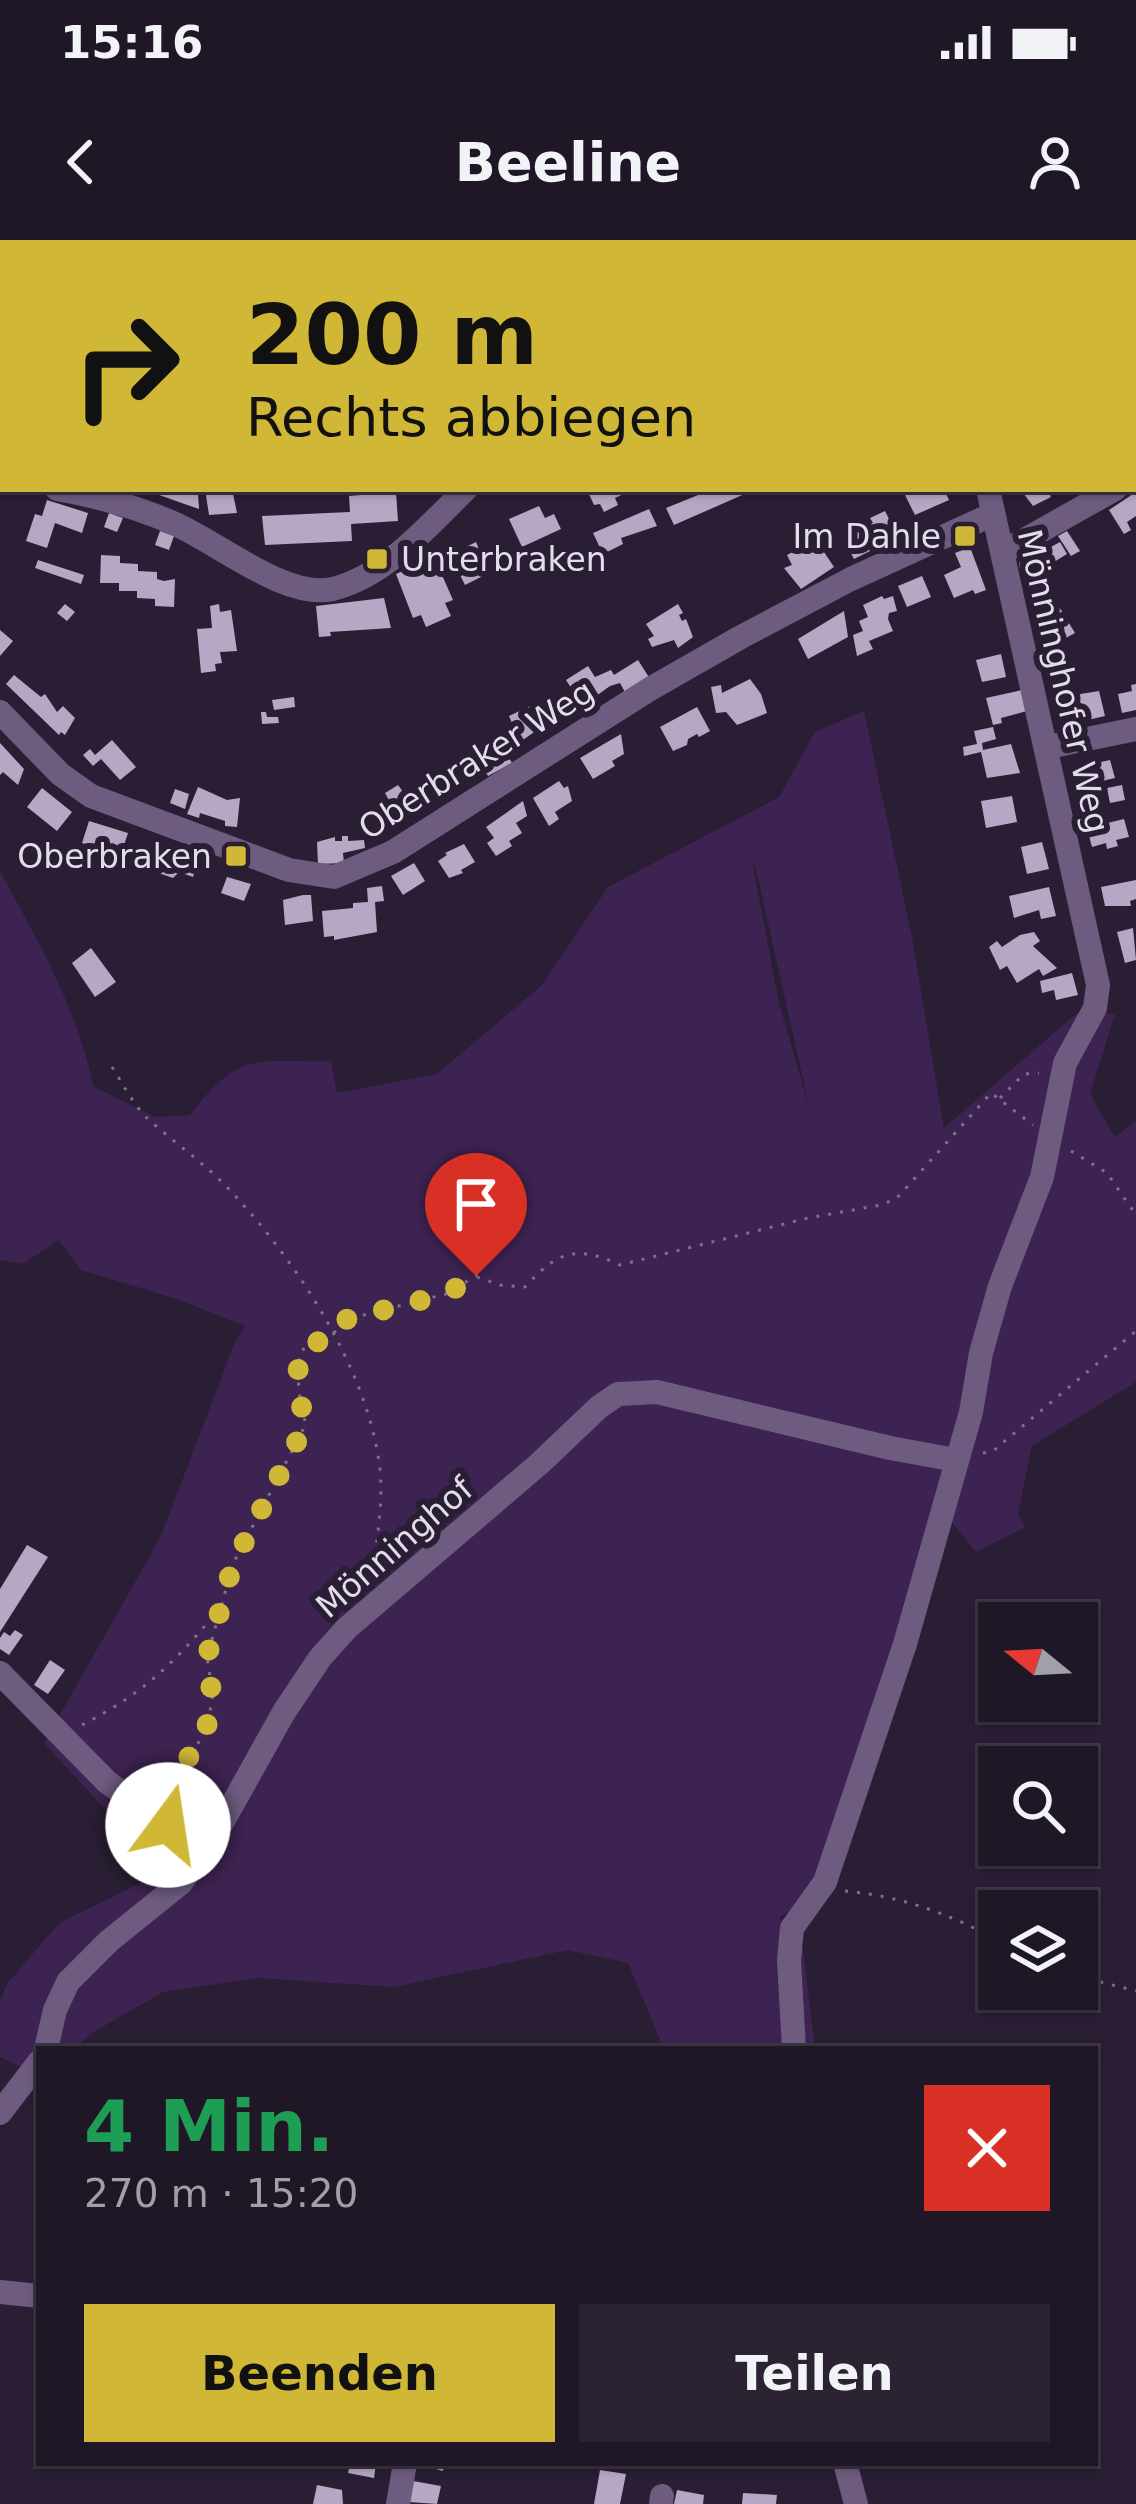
<!DOCTYPE html>
<html lang="de">
<meta charset="utf-8">
<style>
body{margin:0;font-family:"DejaVu Sans",sans-serif;background:#2c2332;color:#f1f3f6;height:100vh;display:flex;flex-direction:column;font-size:45px;white-space:nowrap}
*{box-sizing:border-box;margin:0}
p{font-size:39px;color:#a19fa7}
.icon{flex:none;width:66px;height:66px;fill:none;stroke:currentColor;stroke-width:2;stroke-linecap:round;stroke-linejoin:round}
.map{position:relative;flex:1;overflow:hidden}
.side{position:absolute;left:36px;top:1806px;width:1062px;height:420px;display:flex;flex-direction:column;background:#1f1626;border-radius:0px;box-shadow:0 3px 9px #0004,0 0 0 3px #3c3543}
.side>*{flex:none}
.banner{position:absolute;left:0px;top:0px;width:1137px;height:252px;box-shadow:0 3px 9px #0004,0 0 0 3px #3c3543;background:#d0b736;color:#111;overflow:hidden}
.needle{width:78px;rotate:288deg}
.buttons{position:absolute;left:978px;top:1362px;display:grid;gap:24px}
.buttons a{display:grid;place-items:center;width:120px;height:120px;border-radius:0px;background:#1f1626;box-shadow:0 3px 9px #0004,0 0 0 3px #3c3543;font-size:60px}
.pin{position:absolute;display:grid;place-items:center;width:102px;height:102px;color:#fff;margin:-123px -51px;border-radius:50% 50% 50% 0;rotate:-45deg;box-shadow:0 0 12px #0007}
.pin .icon{rotate:45deg}
.me{position:absolute;width:132px;margin:-66px;rotate:14deg;stroke-linejoin:round;filter:drop-shadow(0 0 9px #0008)}
.turn{display:flex;align-items:center;gap:42px;height:252px;padding:0 48px;font-size:54px}
.turn .icon{width:156px;height:156px;stroke-width:2.5}
.turn b{display:block;font-size:84px;line-height:102px}
.round{display:grid;place-items:center;flex:none;width:126px;height:126px;border-radius:0px;background:#2c2332}
.headline{display:flex;align-items:center;justify-content:space-between;height:204px;padding:0 48px}
h1{font-size:72px;font-weight:700;line-height:90px;color:#1e9e55}
.action{display:flex;gap:24px;margin-top:auto;padding:24px 48px}
.action a{flex:1;height:138px;border-radius:0px;background:#d0b736;color:#111;font-size:48px;font-weight:700;line-height:138px;text-align:center}
.action a+a{background:#2c2332;color:#f1f3f6}
.status{display:flex;justify-content:space-between;align-items:center;height:84px;padding:0 60px;background:#1f1626;direction:ltr}
.status svg{height:33px;fill:currentColor}
header{display:flex;justify-content:space-between;align-items:center;height:156px;padding:0 48px;background:#1f1626;font-size:54px;font-weight:700}
.map>svg:first-child{display:block}
.green{fill:#3d2351;fill-rule:evenodd}
.lines{fill:none;stroke-linecap:round;stroke-linejoin:round}
.stream{stroke:#673b8a;stroke-width:4.5}
.building{fill:#b6a8c4}
.path{stroke:#7c7384;stroke-width:3;stroke-dasharray:3 9;stroke-linecap:butt}
.minor{stroke:#6e5c80;stroke-width:24}
.route{stroke:#d0b736;stroke-width:21;stroke-dasharray:0 37.8}
.poi-dot{fill:#d0b736;stroke:#291e33;stroke-width:4.5}
.labels{text-anchor:middle;stroke-width:12;stroke-linejoin:round;paint-order:stroke}
.poi-label{font-size:33px;fill:#e3dcea;stroke:#291e33;text-anchor:end}
.street-label{font-size:33px;fill:#e3dcea;stroke:#291e33}
</style>
<div class="status"><b>15:16</b><svg viewBox="0 0 49 12"><path d="M0 12V9h3v3zM5 12V6h3v6zM10 12V3h3v9zM15 12V0h3v12zM26 1h20v11H26zM47 4h2v5h-2z"/></svg></div>
<header><svg class="icon" aria-label="back" viewBox="0 0 24 24"><path d="M15 5l-7 7 7 7"/></svg>Beeline<svg class="icon" aria-label="person" viewBox="0 0 24 24"><circle cx="12" cy="8" r="4"/><path d="M4 21q1-7 8-7t8 7"/></svg></header>
<div class="map">
<svg width="1136" height="2264" viewBox="0 0 1136 2264">
<rect width="100%" height="100%" fill="#291e33"/>
<!-- green -->
<path class="green" d="M864,471L912,697L944,888L1077,773L1115,774L1090,854L1115,897L1136,881V1142L1032,1206L1018,1274L1025,1287L976,1312L951,1281L923,1316L813,1655L779,1678L803,1708L815,1809H664L628,1723L568,1710L394,1747L257,1738L163,1752L92,1793L73,1809H39L27,1830L0,1817V1761L7,1744L59,1683L163,1632L44,1503L161,1296L235,1102L245,1086L177,1059L81,1030L59,1000L23,1024L0,1020V631C38,702 77,766 93,846L155,877L190,875C241,809 253,823 331,821L337,853L437,834L542,745L608,647L779,557L815,492ZM753,625H755L809,866L779,763Z"/>
<g class="lines">
<!-- stream -->
<polyline class="stream" points="330,0 332,3"/>
</g>
<!-- building -->
<g class="building">
<polygon points="161,249 188,249 198,254 199,269 159,255"/>
<polygon points="205,249 232,249 237,273 209,275"/>
<polygon points="593,249 626,249 628,252 615,258 618,265 604,272 600,264 594,265 589,254"/>
<polygon points="713,249 756,249 674,285 666,268"/>
<polygon points="902,249 944,249 949,260 915,275"/>
<polygon points="1020,249 1047,249 1051,257 1033,266"/>
<polygon points="396,252 398,281 351,284 352,301 265,305 262,276 350,272 349,256"/>
<polygon points="1136,252 1136,276 1127,282 1131,290 1124,294 1109,270"/>
<polygon points="47,260 88,273 82,293 55,283 47,308 26,301 35,274 42,276"/>
<polygon points="539,266 545,278 554,274 561,289 522,307 509,279"/>
<polygon points="649,269 657,286 621,298 623,304 603,314 593,293"/>
<polygon points="885,271 893,287 879,294 884,304 854,319 843,298 873,283 870,278"/>
<polygon points="109,273 123,278 117,292 104,287"/>
<polygon points="160,291 174,296 169,310 155,305"/>
<polygon points="1067,291 1080,311 1071,316 1058,296"/>
<polygon points="816,300 834,327 801,349 784,328 792,325 787,315"/>
<polygon points="476,302 489,333 465,345 450,315"/>
<polygon points="1060,302 1067,314 1054,322 1047,309"/>
<polygon points="970,307 986,350 975,354 973,350 954,358 944,335 961,327 955,313"/>
<polygon points="1042,309 1054,331 1032,343 1019,327 1020,321"/>
<polygon points="101,315 120,316 120,323 138,324 138,331 157,332 157,339 164,341 175,339 174,367 155,366 155,359 137,358 137,351 119,351 119,343 100,343"/>
<polygon points="434,317 453,360 445,363 451,376 426,387 421,375 413,378 396,334"/>
<polygon points="38,320 84,335 81,344 35,328"/>
<polygon points="922,336 931,357 907,367 898,346"/>
<polygon points="882,356 884,359 893,356 897,371 889,373 888,379 893,391 869,401 873,409 857,416 853,395 863,391 859,381 868,377 863,365"/>
<polygon points="384,358 391,388 330,392 331,396 319,397 316,366"/>
<polygon points="65,364 75,372 67,381 57,373"/>
<polygon points="219,364 220,372 231,370 237,411 220,412 222,423 215,424 216,431 201,433 197,389 212,388 210,366"/>
<polygon points="678,364 683,373 679,375 682,381 686,379 693,397 678,408 674,400 652,407 648,399 654,396 646,384"/>
<polygon points="1058,365 1075,393 1062,400 1059,395 1052,398 1040,376"/>
<polygon points="844,371 848,397 808,419 798,399"/>
<polygon points="0,390 13,401 0,416"/>
<polygon points="1001,414 1006,437 982,442 976,420"/>
<polygon points="638,420 650,439 626,454 620,443 610,446 578,469 569,455 573,451 566,440 588,426 595,437 611,430 614,435"/>
<polygon points="14,435 41,457 45,454 57,472 63,466 75,478 65,495 61,492 59,495 6,444"/>
<polygon points="750,439 761,454 767,473 737,485 726,472 716,473 711,447 721,445 722,453"/>
<polygon points="1136,444 1136,470 1122,473 1118,454 1132,451 1131,445"/>
<polygon points="1022,450 1027,471 1001,478 1002,483 993,485 986,458"/>
<polygon points="1099,451 1105,476 1062,486 1056,458"/>
<polygon points="294,457 295,467 274,470 272,460"/>
<polygon points="547,458 557,484 537,490 520,502 509,476"/>
<polygon points="697,467 710,491 699,497 697,494 688,499 687,505 673,511 660,487"/>
<polygon points="261,472 266,472 267,477 278,477 279,483 262,484"/>
<polygon points="993,487 996,499 982,503 983,510 1011,504 1020,533 987,538 981,512 964,516 963,507 977,504 974,491"/>
<polygon points="621,494 624,514 612,521 615,526 593,539 580,518"/>
<polygon points="112,500 136,527 120,540 101,519 93,526 83,515 90,509 95,515"/>
<polygon points="0,503 24,529 18,545 3,532 0,535"/>
<polygon points="501,504 512,523 488,536 483,527 474,532 468,522"/>
<polygon points="1110,520 1115,538 1102,541 1104,549 1087,552 1086,545 1077,547 1073,528"/>
<polygon points="559,541 564,548 568,546 572,561 555,572 559,579 549,586 533,558"/>
<polygon points="398,545 418,572 393,587 387,577 379,582 373,572 390,562 385,553"/>
<polygon points="1122,545 1125,560 1110,563 1107,548"/>
<polygon points="198,547 227,560 240,558 237,587 225,586 225,581 200,573 199,578 187,574"/>
<polygon points="42,548 72,572 57,591 27,567"/>
<polygon points="175,549 189,554 185,569 170,563"/>
<polygon points="1012,556 1017,582 986,588 981,561"/>
<polygon points="523,561 527,576 516,583 522,593 509,601 512,606 496,616 487,603 494,598 486,587"/>
<polygon points="1124,579 1129,597 1116,600 1118,606 1107,609 1106,603 1092,607 1087,588"/>
<polygon points="89,581 128,593 121,614 101,604 100,609 82,603"/>
<polygon points="342,596 348,596 348,601 364,600 365,608 343,613 344,623 318,624 317,602 335,597 335,601 342,601"/>
<polygon points="1042,602 1049,629 1027,634 1021,607"/>
<polygon points="158,604 199,618 193,637 179,632 173,638 150,630"/>
<polygon points="464,604 475,622 461,630 463,633 449,638 438,621 447,615 445,613"/>
<polygon points="414,623 425,641 403,655 391,636"/>
<polygon points="227,637 251,644 244,661 221,653"/>
<polygon points="1136,640 1136,659 1130,661 1131,666 1105,666 1101,647"/>
<polygon points="382,646 384,661 375,662 377,692 334,700 334,696 324,697 322,671 353,668 353,663 368,662 367,648"/>
<polygon points="1049,647 1056,676 1041,679 1039,670 1014,678 1009,656"/>
<polygon points="303,655 311,655 313,681 285,685 283,660"/>
<polygon points="1133,688 1136,720 1125,723 1117,692"/>
<polygon points="1034,692 1040,701 1033,706 1057,728 1043,736 1039,729 1017,743 1007,726 1000,730 989,707 997,701 1002,707 1020,695"/>
<polygon points="91,708 116,742 95,757 72,723"/>
<polygon points="1072,733 1078,755 1056,760 1054,750 1042,753 1040,741"/>
<polygon points="27,1305 48,1317 0,1392 0,1349"/>
<polygon points="15,1390 23,1395 9,1415 0,1409 0,1398 4,1392 10,1396"/>
<polygon points="50,1420 65,1430 48,1454 34,1445"/>
<polygon points="350,2223 376,2223 374,2238 348,2233"/>
<polygon points="416,2223 444,2223 443,2231"/>
<polygon points="600,2230 626,2234 620,2264 594,2264"/>
<polygon points="413,2241 441,2246 437,2264 409,2262"/>
<polygon points="317,2245 342,2250 343,2264 313,2264"/>
<polygon points="677,2250 704,2255 703,2264 674,2264"/>
<polygon points="743,2253 777,2255 776,2264 742,2264"/>
</g>
<g class="lines">
<!-- path -->
<g class="path">
<path d="M112,827C123,844 134,866 149,880C174,902 201,921 225,945C294,1017 369,1129 380,1230C384,1266 375,1303 373,1340"/>
<polyline points="1000,858 1024,834 1039,833"/>
<polyline points="1071,911 1107,933 1136,975"/>
<path d="M477,1037L500,1045L525,1047C557,1012 576,1004 620,1025L808,978L881,965L897,958L991,853L1033,885"/>
<polyline points="983,1213 993,1211 1136,1091"/>
<path d="M82,1485C145,1452 171,1426 216,1373"/>
<path d="M165,1554L206,1491L213,1456L207,1417L233,1324L306,1184C299,1160 295,1134 302,1110L333,1094L344,1080L446,1054L476,1036L498,971L491,946"/>
<path d="M845,1651C901,1656 950,1674 999,1701"/>
<polyline points="1077,1736 1136,1751"/>
</g>
<!-- minor -->
<g class="minor">
<polyline points="753,3 753,0"/>
<polyline points="1022,3 1023,0"/>
<polyline points="1057,3 1061,0"/>
<polyline points="0,238 3,239"/>
<polyline points="1134,238 1136,237"/>
<path d="M57,249C96,256 137,267 173,283C218,302 285,360 333,349C387,335 428,286 466,249"/>
<polyline points="1003,312 1115,249"/>
<polyline points="0,472 60,534 91,556 289,630 334,637 393,612 650,449 741,397 851,339 991,275"/>
<polyline points="1048,507 1136,489"/>
<polyline points="0,1433 107,1542 168,1585 183,1611 182,1638"/>
<polyline points="46,1809 55,1770 68,1742 109,1701 181,1643 222,1583 284,1472 320,1418 347,1388 539,1224 599,1167 618,1154 657,1152 890,1208 956,1220"/>
<polyline points="794,1809 789,1720 792,1688 825,1642 905,1404 971,1172 981,1113 1000,1046 1042,937 1065,823 1095,768 1098,745 988,249"/>
<polyline points="0,1873 39,1822"/>
<polyline points="0,2052 39,2056"/>
<polyline points="845,2223 856,2264"/>
<polyline points="398,2264 405,2223"/>
<polyline points="661,2264 662,2256"/>
</g>
</g>
<g class="lines">
<!-- route -->
<path class="route" d="M168,1585L164,1555L206,1491L212,1456L207,1417L233,1324L306,1184C299,1160 294,1134 302,1110L333,1094L344,1080L446,1054L476,1036"/>
</g>
<!-- markers -->
<g class="poi-dot">
<rect x="953" y="284" width="24" height="24" rx="6"/>
<rect x="365" y="307" width="24" height="24" rx="6"/>
<rect x="224" y="604" width="24" height="24" rx="6"/>
</g>
<g class="labels">
<!-- poi labels -->
<g class="poi-label">
<text x="941" y="308">Im Dahle</text>
<text x="401" y="331" text-anchor="start">Unterbraken</text>
<text x="212" y="628">Oberbraken</text>
</g>
<!-- street labels -->
<g class="street-label">
<text transform="translate(1064 441) rotate(77)" y="12">Mönninghofer Weg</text>
<text transform="translate(476 519) rotate(-32)" y="12">Oberbraker Weg</text>
<text transform="translate(394 1307) rotate(-41)" y="12">Mönninghof</text>
</g>
</g>
</svg>
<div class="buttons">
<a><svg class="needle" viewBox="-14 -14 28 28"><path d="M0-13l5 13h-10z" fill="#e53935"/><path d="M0 13l5-13h-10z" fill="#a19fa7"/></svg></a>
<a><svg class="icon" aria-label="search" viewBox="0 0 24 24"><circle cx="10" cy="10" r="6"/><path d="M15 15l6 6"/></svg></a>
<a><svg class="icon" aria-label="layers" viewBox="0 0 24 24"><path d="M12 4l9 5-9 5-9-5zM3 14l9 5 9-5"/></svg></a>
</div>
<div class="pin" style="left:476px;top:1036px;background:#d93025"><svg class="icon" aria-label="arrive" viewBox="0 0 24 24"><path d="M6 21V4h12l-3 4 3 4H6"/></svg></div>
<svg class="me" style="left:168px;top:1585px" viewBox="-20 -20 40 40"><circle r="19" fill="#fff"/><path d="M0-13L10 11 0 6-10 11z" fill="#d0b736"/></svg>
<div class="banner">
<div class="turn"><svg class="icon" aria-label="right" viewBox="0 0 24 24"><path d="M7 20v-9h11M14 6l5 5-5 5"/></svg><div><b>200 m</b>Rechts abbiegen</div></div>
</div>
<section class="side">
<div class="headline"><div><h1>4 Min.</h1><p>270 m · 15:20</p></div><a class="round" style="background:#d93025;color:#fff"><svg class="icon" aria-label="close" viewBox="0 0 24 24"><path d="M6 6l12 12M18 6L6 18"/></svg></a></div>
<div class="action"><a>Beenden</a><a>Teilen</a></div>
</section>
</div>
